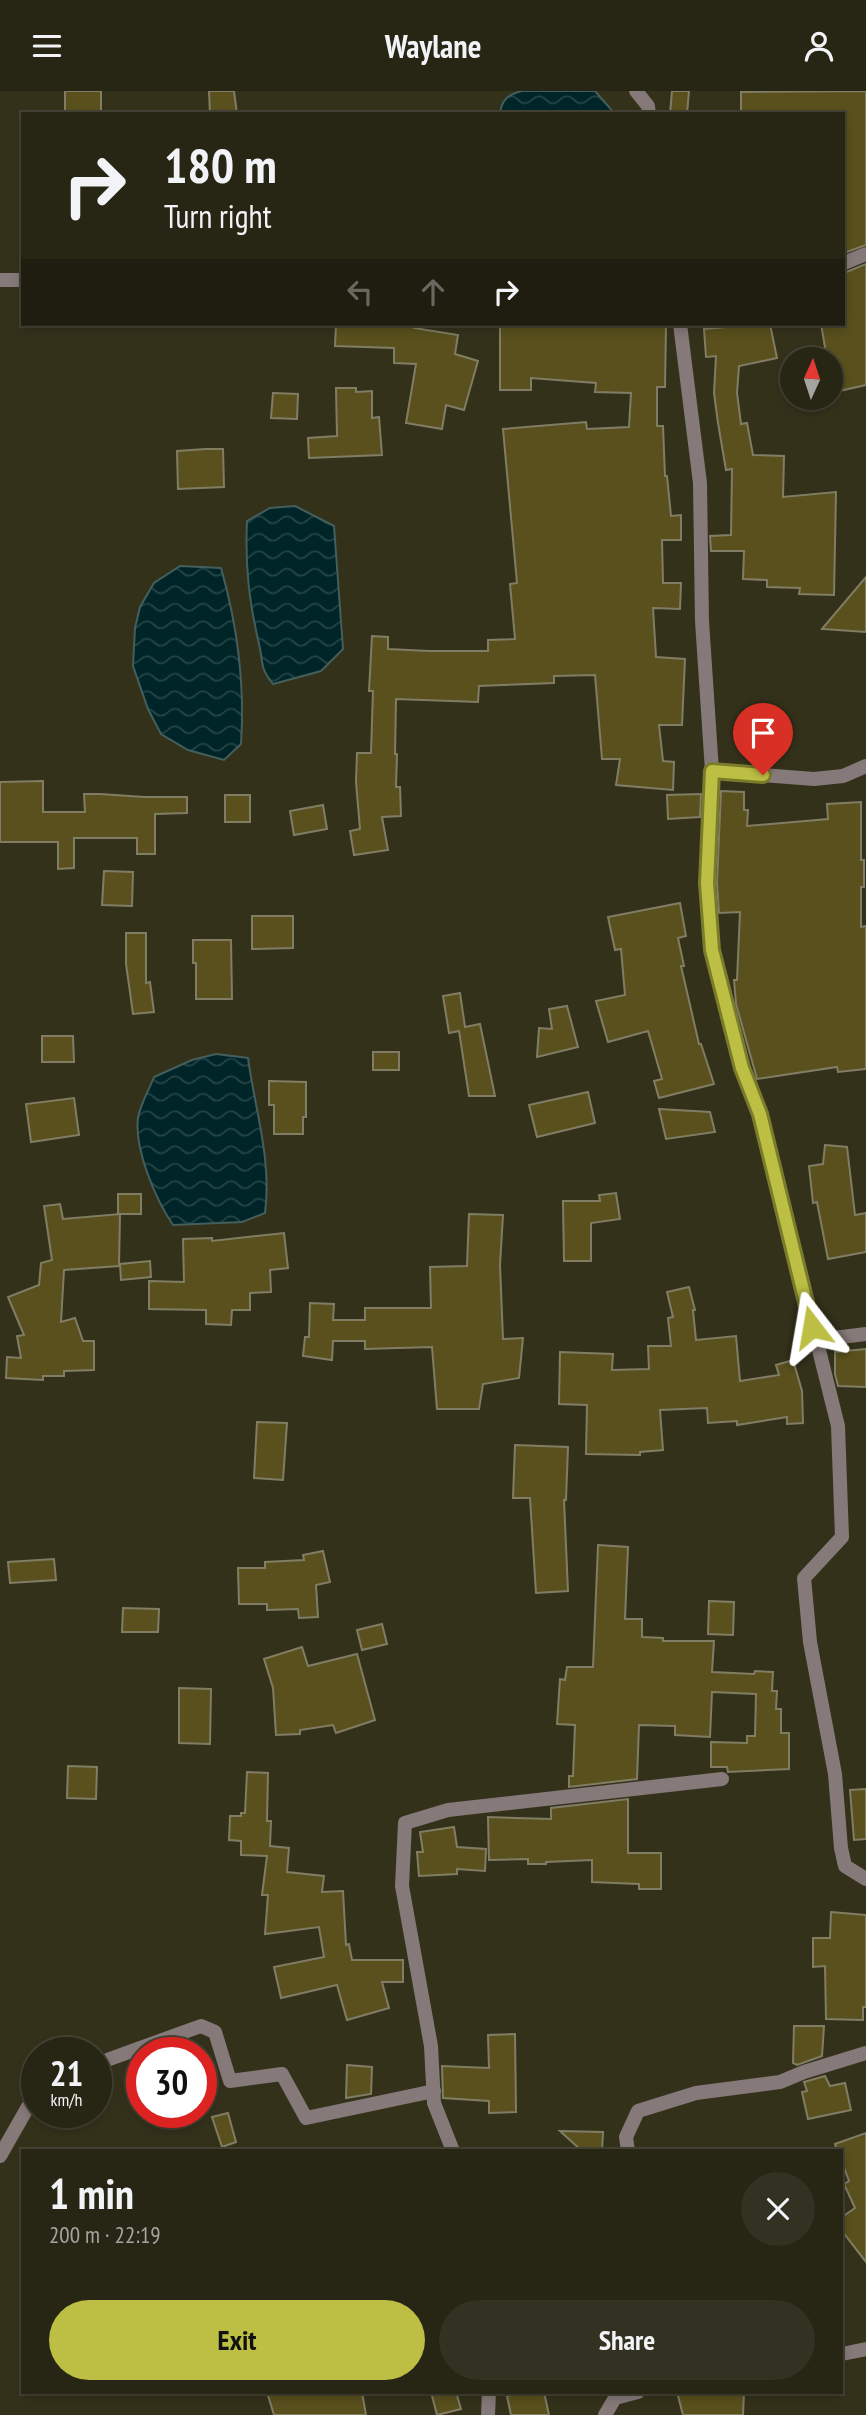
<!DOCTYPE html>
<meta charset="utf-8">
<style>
body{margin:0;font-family:"PT Sans Narrow",sans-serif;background:#333122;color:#f1f3f6;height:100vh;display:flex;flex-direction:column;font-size:26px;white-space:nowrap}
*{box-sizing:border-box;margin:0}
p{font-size:23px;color:#a4a5a0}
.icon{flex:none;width:38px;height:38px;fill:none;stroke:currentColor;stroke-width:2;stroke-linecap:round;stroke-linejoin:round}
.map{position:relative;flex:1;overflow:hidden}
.sheet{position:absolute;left:21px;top:2058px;width:822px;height:245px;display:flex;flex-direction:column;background:#272514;border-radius:0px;box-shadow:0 4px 10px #0003,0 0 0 2px #434234}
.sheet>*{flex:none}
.hud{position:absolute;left:21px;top:21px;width:824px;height:214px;border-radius:0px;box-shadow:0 4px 10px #0003,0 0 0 2px #434234;background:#272514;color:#f1f3f6;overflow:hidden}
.needle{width:46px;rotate:3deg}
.fabs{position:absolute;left:780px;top:256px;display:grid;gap:14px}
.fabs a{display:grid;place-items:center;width:63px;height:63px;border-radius:50%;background:#272514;box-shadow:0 4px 10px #0003,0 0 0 2px #434234;font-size:35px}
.speed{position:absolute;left:21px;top:1946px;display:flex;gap:14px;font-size:35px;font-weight:700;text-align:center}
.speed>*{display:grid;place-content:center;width:91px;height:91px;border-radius:50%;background:#272514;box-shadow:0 4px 10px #0003,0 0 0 2px #434234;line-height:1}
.speed small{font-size:18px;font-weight:400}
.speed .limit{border:10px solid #d22;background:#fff;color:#111}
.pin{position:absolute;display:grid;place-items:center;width:60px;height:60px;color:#fff;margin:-72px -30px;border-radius:50% 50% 50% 0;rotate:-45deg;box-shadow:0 0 7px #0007}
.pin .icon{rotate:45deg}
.me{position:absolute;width:77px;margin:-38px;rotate:346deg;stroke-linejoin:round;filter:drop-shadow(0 0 5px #0008)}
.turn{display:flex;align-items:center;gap:24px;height:147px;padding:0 28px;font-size:32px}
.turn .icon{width:91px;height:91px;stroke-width:2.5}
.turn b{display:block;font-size:49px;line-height:60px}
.lanes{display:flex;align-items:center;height:66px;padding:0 28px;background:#0003;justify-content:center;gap:35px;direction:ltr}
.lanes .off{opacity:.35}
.round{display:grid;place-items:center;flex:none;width:74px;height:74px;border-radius:37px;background:#333122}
.headline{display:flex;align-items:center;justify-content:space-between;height:119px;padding:0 28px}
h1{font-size:42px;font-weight:800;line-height:52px}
.primary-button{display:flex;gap:14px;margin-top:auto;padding:14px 28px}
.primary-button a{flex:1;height:80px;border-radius:42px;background:#bcbf44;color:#111;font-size:28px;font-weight:800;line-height:80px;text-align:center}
.primary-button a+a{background:#333122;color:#f1f3f6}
header{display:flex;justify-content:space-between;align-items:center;height:91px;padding:0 28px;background:#272514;font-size:32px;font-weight:800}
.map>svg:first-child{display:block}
.water{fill:url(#water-waves);stroke:#445e5c;stroke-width:2}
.building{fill:#59501d;stroke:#817d65;stroke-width:2}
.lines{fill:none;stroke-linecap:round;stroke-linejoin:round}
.street{stroke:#867979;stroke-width:14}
.route-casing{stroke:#7a7c2c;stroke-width:18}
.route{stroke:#bcbf44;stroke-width:12}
</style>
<header><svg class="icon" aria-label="menu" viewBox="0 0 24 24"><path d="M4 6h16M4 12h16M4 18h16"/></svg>Waylane<svg class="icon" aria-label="person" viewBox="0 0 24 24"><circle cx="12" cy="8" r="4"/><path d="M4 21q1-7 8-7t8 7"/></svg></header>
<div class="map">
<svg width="866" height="2324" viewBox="0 0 866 2324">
<defs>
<pattern id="water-waves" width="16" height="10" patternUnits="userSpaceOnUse" patternTransform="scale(1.75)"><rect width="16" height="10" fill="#002528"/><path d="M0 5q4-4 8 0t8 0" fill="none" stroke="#254446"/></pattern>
</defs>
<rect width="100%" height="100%" fill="#34311b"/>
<!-- water -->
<g class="water">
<path d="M522,0H595L615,23H500C501,9 509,3 522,0Z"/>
<path d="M295,415L334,435L343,558L321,580L273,593C259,575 264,574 259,553C249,510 245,475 247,430L270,417Z"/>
<path d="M180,475L221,477C237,533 245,594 241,653L224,669L188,659L161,643L148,618L133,575L135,537L140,516L154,492Z"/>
<path d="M216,963L248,967C255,1019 272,1069 265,1122L242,1131L173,1134C156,1109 134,1058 138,1027C140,1014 149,999 154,986L192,969Z"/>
</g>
<!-- building -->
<g class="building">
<rect x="65" y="0" width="36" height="23"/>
<polygon points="209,0 234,0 237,23 210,23"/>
<polygon points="672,0 689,0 687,23 670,23"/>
<polygon points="866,0 866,154 844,162 844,23 741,23 741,1"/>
<polygon points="866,173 866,294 835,301 831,284 831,268 827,268 821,233 844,233 844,182"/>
<polygon points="336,233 415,233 414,237 458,244 455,263 478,270 464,319 446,314 442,338 406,332 416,273 394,272 394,257 335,255"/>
<polygon points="500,233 624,233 666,235 665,296 657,296 657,335 663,335 665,385 667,385 671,425 681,424 681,449 662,449 663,492 681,492 680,518 653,517 656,566 685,568 682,634 659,634 663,670 674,671 673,699 616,694 620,668 602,668 595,584 554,585 554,592 479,595 478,611 396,608 395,663 397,663 396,696 400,696 401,725 382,726 388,759 354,764 350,740 360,738 356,691 357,662 371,662 373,600 369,600 372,545 388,546 388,558 429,560 488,560 488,549 515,548 510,493 517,492 503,338 586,331 587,338 629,336 631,302 595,301 596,292 531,287 531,299 500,299"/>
<polygon points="739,233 770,233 777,267 739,275 737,302 741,333 747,332 753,364 784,365 783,406 836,401 834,504 799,503 800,497 767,496 767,489 743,488 744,460 711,460 710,445 731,444 732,378 726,379 718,332 714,302 716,265 706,266 704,238 740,235"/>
<polygon points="336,297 356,297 356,301 372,300 372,327 379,326 382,364 309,367 308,347 337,345"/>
<polygon points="273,302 298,303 297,328 271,327"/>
<polygon points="206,358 223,358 224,396 178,398 177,360"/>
<polygon points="866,486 866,541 822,538"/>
<polygon points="43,690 43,721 85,721 84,703 100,703 144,706 187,706 187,722 155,723 155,763 137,763 137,747 74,747 74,777 58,778 58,751 0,751 0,691"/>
<polygon points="721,700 744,701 744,719 748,719 747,735 828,728 827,713 861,711 861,769 864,769 864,796 861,796 861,836 866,835 866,978 838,981 837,976 757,988 736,913 734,889 737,889 740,821 719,822 717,792"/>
<polygon points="701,703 700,726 668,728 667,704"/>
<rect x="225" y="704" width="25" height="27"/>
<polygon points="323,714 327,738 294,744 290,720"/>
<polygon points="104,780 133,781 132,815 102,814"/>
<polygon points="680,812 686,845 678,847 684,875 681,875 699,953 701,953 714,993 659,1007 654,990 662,988 648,940 608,951 596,910 625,904 621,858 615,859 608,826"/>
<polygon points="252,825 293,825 293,857 252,858"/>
<polygon points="126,842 146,842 146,892 150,891 154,921 133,923 126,873"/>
<polygon points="193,849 231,849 232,908 196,908 196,872 193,872"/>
<polygon points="460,902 465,936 480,933 495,1005 469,1005 459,940 449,942 443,905"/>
<polygon points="567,915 578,956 537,966 539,937 552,938 549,918"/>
<polygon points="42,945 73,945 74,971 42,971"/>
<rect x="373" y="961" width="26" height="18"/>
<polygon points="269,990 306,991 306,1026 303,1026 303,1043 274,1043 274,1014 269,1014"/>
<polygon points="588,1001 595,1032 537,1046 529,1014"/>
<polygon points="74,1007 79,1044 31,1051 26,1013"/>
<polygon points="659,1018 710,1021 715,1041 666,1048"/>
<polygon points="825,1054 847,1056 855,1124 866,1122 866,1161 828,1168 817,1111 813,1112 809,1075 823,1073"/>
<polygon points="616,1102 620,1128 591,1132 591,1170 564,1170 563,1110 600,1110 599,1104"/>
<rect x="118" y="1103" width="23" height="20"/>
<polygon points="60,1113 63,1128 120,1123 119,1175 64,1179 61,1231 75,1227 83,1250 94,1250 94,1279 64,1280 64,1285 43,1285 43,1289 6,1287 7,1266 21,1267 17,1245 24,1244 8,1206 39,1194 41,1172 52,1169 44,1115"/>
<polygon points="469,1123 503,1124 500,1174 503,1248 523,1247 519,1287 483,1293 479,1318 437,1318 432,1256 365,1258 365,1250 333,1250 332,1269 303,1265 305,1246 309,1246 310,1212 334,1213 333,1229 365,1229 365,1217 431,1217 430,1176 467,1175"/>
<polygon points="284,1142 288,1177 270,1179 271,1201 250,1202 250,1219 232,1219 231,1234 206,1233 206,1219 149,1218 149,1190 184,1191 183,1148 212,1147 212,1150"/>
<polygon points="150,1170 151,1186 121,1189 120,1173"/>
<polygon points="689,1196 695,1219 693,1219 696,1249 736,1245 740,1290 779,1284 776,1274 793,1269 802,1300 803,1332 787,1333 787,1326 737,1334 737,1330 708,1332 707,1317 660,1319 663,1359 640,1361 640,1364 586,1363 587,1314 559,1313 560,1261 613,1263 612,1279 649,1278 648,1255 671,1255 668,1227 673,1226 667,1201"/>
<polygon points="866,1258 866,1296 838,1295 835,1283 835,1261"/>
<polygon points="257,1331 287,1332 283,1389 254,1387"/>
<polygon points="515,1354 568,1356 566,1409 564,1409 568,1500 536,1502 530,1407 513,1407"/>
<polygon points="598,1454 628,1456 625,1528 642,1528 642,1546 663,1547 663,1550 714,1550 712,1581 754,1583 755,1580 773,1581 772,1600 777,1600 776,1618 781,1618 781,1642 789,1642 789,1678 728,1681 727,1676 711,1676 711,1651 747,1652 747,1645 755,1645 756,1603 712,1601 710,1646 675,1644 675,1635 639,1634 637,1688 569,1696 569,1685 573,1685 575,1634 557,1633 560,1588 565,1589 567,1576 593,1576"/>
<polygon points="323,1460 330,1491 316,1494 318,1526 299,1527 298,1518 267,1519 267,1513 239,1513 238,1477 265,1477 265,1471 304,1469 303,1464"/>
<polygon points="54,1468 56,1489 10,1492 8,1471"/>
<polygon points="709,1510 734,1511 733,1544 708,1543"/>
<polygon points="123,1517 159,1518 158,1541 122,1541"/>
<polygon points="382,1533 387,1553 362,1559 357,1539"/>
<polygon points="302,1556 308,1575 357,1563 375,1629 336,1642 333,1634 300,1639 300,1643 276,1644 273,1597 264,1568"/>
<polygon points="179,1597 211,1598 210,1653 179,1652"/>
<polygon points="68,1675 97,1676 96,1708 67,1707"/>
<polygon points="247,1681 268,1682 267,1730 271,1730 270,1755 289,1757 287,1781 324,1785 322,1801 343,1800 346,1854 349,1853 352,1869 403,1869 403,1891 382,1891 389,1917 347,1929 337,1894 281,1907 274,1876 324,1866 319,1836 265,1843 268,1804 262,1804 267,1765 241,1764 241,1750 229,1749 230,1725 241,1725 241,1722 245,1722"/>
<polygon points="866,1698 866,1748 854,1749 850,1699"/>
<polygon points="628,1708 628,1762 661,1762 661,1798 639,1798 639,1793 592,1791 592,1769 546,1771 546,1773 528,1773 528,1768 489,1769 488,1726 551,1728 551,1717"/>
<polygon points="454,1736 457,1756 486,1758 485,1780 457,1778 457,1783 419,1785 417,1761 423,1761 420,1741"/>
<polygon points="831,1821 866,1824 866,1916 863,1916 863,1929 826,1928 825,1875 813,1876 813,1847 830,1847"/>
<polygon points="794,1935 824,1935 822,1965 797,1974 793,1972"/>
<polygon points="515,1943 516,2021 489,2022 489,2010 443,2007 442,1975 489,1977 488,1944"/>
<polygon points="347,1974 372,1976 371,2003 346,2007"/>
<polygon points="825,1985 830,1995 845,1992 851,2019 808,2028 802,2001 807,2000 804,1991"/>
<polygon points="228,2022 236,2051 222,2056 212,2026"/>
<polygon points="560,2040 603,2041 602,2060 582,2060"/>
<polygon points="866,2042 866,2171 842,2140 842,2126 855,2117 844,2093 849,2090 842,2071 842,2060 837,2060 835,2053"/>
<polygon points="267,2301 362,2301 366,2324 274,2324"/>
<polygon points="431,2301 456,2301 461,2318 437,2324"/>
<polygon points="524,2301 544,2301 549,2324 511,2324 507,2305"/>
<polygon points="677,2301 744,2301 743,2324 683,2324"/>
</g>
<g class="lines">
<!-- street -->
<g class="street">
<polyline points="636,0 648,15 649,23"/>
<polyline points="844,172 866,163"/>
<polyline points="0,189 23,189"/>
<polyline points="680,233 700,392 702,530 712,680 707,792 712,859 742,977 760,1023 838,1335 842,1446 804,1487 810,1551 835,1683 841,1757 845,1775 866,1788"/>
<polyline points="712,680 814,688 843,685 866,675"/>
<polyline points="818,1249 866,1243"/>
<polyline points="96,1973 201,1935 215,1941 230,1990 282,1983 306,2027 434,2000"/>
<polyline points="453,2060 434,2012 431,1955 402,1795 405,1732 448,1719 722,1688"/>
<polyline points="628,2060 626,2046 638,2020 696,2002 780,1991 804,1981 866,1962"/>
<polyline points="0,2065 37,2000"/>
<polyline points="842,2263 866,2258"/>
<polyline points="488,2324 489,2301"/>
<polyline points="605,2324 615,2307 638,2301"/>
</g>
</g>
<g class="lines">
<defs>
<polyline id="route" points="763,684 712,680 707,792 712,859 742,977 760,1023 812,1236"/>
</defs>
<!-- route casing -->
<use href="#route" class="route-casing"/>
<!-- route -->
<use href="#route" class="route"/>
</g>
</svg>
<div class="fabs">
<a><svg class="needle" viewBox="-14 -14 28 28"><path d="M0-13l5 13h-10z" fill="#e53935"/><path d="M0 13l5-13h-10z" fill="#a4a5a0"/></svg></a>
</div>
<div class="speed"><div>21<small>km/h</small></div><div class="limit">30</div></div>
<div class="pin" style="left:763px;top:684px;background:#d93025"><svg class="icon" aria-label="arrive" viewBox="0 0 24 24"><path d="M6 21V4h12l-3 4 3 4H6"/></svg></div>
<svg class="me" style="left:812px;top:1236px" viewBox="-20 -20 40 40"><path d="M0-17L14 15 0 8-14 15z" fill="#bcbf44" stroke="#fff" stroke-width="4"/></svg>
<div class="hud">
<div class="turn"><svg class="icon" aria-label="right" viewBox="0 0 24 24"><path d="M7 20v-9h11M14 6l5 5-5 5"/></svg><div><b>180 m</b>Turn right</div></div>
<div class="lanes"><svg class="icon off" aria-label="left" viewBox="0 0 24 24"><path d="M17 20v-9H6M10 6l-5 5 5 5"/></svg><svg class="icon off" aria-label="ahead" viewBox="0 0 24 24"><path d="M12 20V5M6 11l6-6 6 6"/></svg><svg class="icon" aria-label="right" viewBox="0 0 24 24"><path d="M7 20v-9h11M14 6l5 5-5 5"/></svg></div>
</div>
<section class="sheet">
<div class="headline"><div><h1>1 min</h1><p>200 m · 22:19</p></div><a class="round"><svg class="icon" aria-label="close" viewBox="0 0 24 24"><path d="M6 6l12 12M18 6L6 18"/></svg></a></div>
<div class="primary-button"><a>Exit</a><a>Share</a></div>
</section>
</div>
